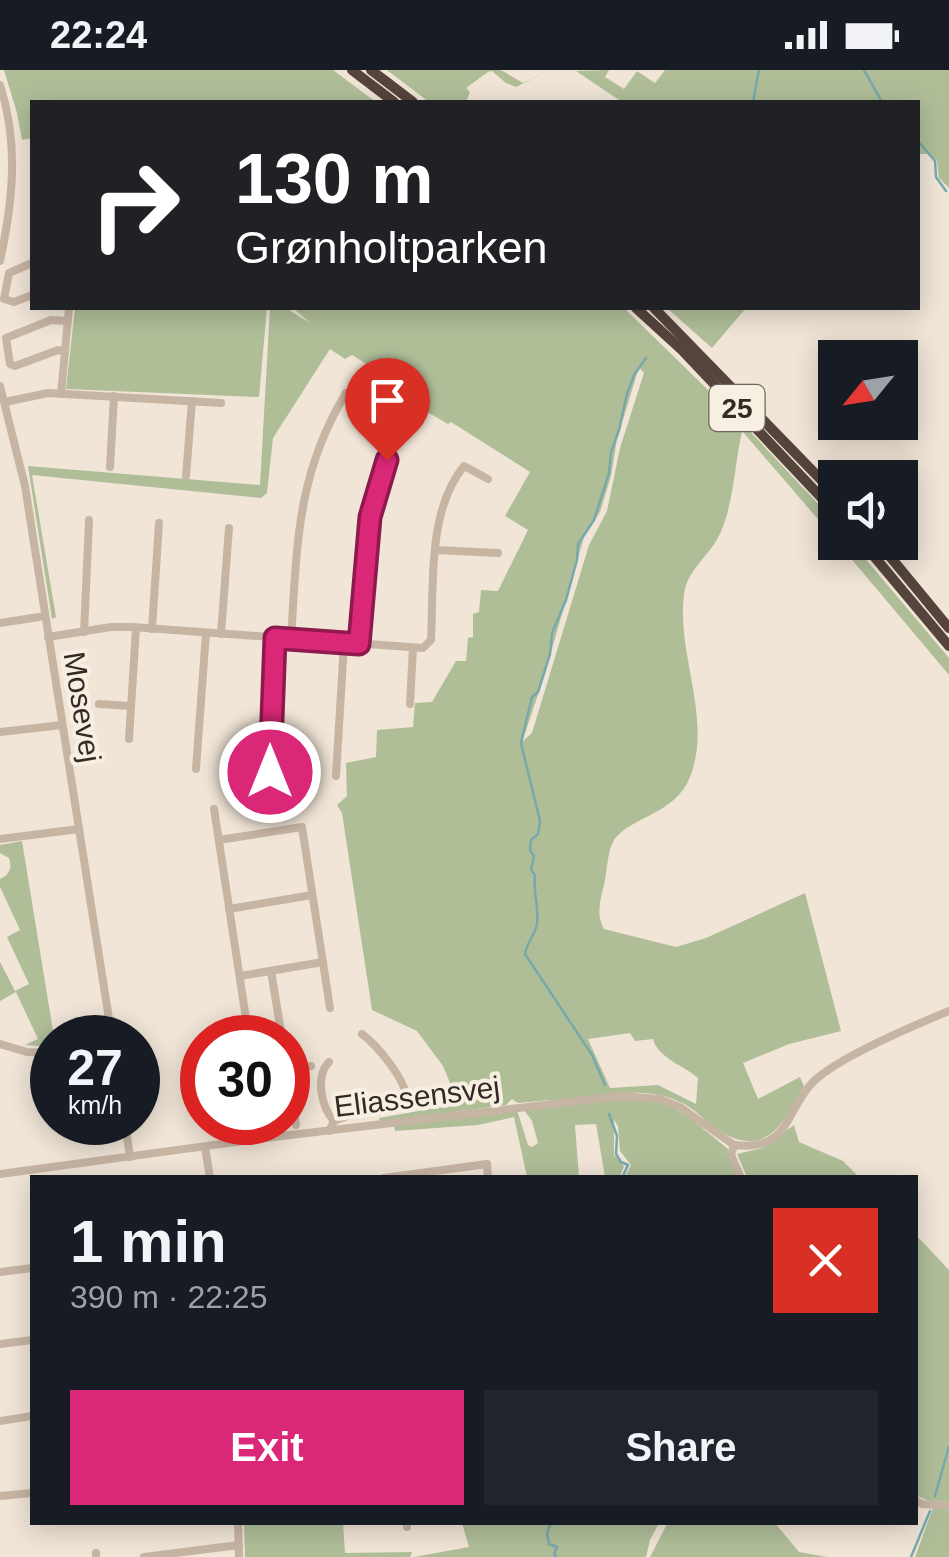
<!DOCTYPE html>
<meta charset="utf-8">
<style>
body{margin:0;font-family:Helvetica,sans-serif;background:#20242c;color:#f1f3f6;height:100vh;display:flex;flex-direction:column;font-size:38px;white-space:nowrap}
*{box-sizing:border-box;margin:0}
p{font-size:32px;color:#9ea1a6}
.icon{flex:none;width:55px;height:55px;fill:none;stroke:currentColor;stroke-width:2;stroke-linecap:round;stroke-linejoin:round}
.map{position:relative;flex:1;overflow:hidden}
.drawer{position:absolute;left:30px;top:1105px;width:888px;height:350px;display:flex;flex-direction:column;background:#171b24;border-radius:0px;box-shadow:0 5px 25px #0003}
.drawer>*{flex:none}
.hud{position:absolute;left:30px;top:30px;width:890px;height:210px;border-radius:0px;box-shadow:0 5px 25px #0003;background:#202124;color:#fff;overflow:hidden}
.needle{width:65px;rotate:240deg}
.fabs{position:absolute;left:818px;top:270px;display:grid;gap:20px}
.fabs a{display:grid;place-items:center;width:100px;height:100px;border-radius:0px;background:#171b24;box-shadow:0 5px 25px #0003;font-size:50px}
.speed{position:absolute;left:30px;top:945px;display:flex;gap:20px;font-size:50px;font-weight:700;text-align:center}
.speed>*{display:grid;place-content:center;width:130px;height:130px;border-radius:50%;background:#171b24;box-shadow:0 5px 25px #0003;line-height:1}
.speed small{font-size:25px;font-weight:400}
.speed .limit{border:15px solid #d22;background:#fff;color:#111}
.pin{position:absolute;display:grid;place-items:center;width:85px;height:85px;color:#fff;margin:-102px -42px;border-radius:50% 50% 50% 0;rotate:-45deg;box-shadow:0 0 10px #0007}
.pin .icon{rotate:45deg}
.me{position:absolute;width:110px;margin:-55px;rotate:0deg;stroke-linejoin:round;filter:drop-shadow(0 0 8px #0008)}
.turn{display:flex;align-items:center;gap:35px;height:210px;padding:0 40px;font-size:45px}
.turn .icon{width:130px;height:130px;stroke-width:2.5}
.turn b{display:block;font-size:70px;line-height:85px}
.round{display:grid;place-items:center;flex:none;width:105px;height:105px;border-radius:0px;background:#20242c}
.head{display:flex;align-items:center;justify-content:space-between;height:170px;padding:0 40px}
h1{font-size:60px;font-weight:600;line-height:75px}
.primary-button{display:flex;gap:20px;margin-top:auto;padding:20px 40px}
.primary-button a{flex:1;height:115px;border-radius:0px;background:#db2777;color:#fff;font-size:40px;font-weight:600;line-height:115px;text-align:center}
.primary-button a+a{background:#20242c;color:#f1f3f6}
.status{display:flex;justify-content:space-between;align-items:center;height:70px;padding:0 50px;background:#171b24;direction:ltr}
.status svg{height:28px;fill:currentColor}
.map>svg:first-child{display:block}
.green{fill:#b0be98;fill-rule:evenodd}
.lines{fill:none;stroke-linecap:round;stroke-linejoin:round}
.stream{stroke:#77a9ac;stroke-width:2.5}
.minor{stroke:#c7b5a4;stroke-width:8}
.highway{stroke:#54443c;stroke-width:10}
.route-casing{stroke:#8e194d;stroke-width:25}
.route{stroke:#db2777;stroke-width:18}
.labels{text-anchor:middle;stroke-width:8;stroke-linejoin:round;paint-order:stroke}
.shield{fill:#f8efe3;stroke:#6e655e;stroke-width:2.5}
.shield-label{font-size:28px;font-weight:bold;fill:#332a25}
.street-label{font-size:30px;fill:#332a25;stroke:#f8efe3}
</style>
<div class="status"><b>22:24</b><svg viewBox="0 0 49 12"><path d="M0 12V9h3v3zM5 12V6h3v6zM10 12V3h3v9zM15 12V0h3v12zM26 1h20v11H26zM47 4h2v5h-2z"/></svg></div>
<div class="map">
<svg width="949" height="1487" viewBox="0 0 949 1487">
<rect width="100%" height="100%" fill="#f0e5d7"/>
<!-- green -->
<g class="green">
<polygon points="4,0 333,0 376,32 32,32 32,68 22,70 17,43"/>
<polygon points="387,0 501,0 523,13 550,0 516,17 506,13 492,1 488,2 466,18 470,22 466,32 429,32"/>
<polygon points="609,0 605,7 624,19 637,1 655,13 665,0 949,0 949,118 939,108 937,91 930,84 918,84 918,32 622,32 576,1"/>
<polygon points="75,238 267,238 259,327 66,319"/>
<path d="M270,238H286L310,253L293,238H624L745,356L835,452V469L742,361C735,393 734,429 722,459C713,484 688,497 684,524C676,583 713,650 690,707C675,745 631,746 614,770C607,782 607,802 604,815C600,831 596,845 604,859L676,877L706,868L805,823L841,961L789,974L743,993L758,1029L800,1007L804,1016C784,1052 766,1092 717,1059C705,1051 694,1038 680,1032C654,1020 630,1022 603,1025L606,1031L631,1029L667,1034L690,1048L728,1079L737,1107H625L631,1095L620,1081L618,1056L614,1050V1085L624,1096L620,1107H605L596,1054L575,1055L579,1108L527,1107L514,1047L478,1055L395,1061L394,1056L517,1040L528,1075L532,1077L538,1073L532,1051L524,1040L550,1038V1030L518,1033L512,1029L506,1035L380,1052L379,1048L441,1037L457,1030L443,996L417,961L372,940L342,743L337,735L347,726L346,693L376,687L377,660L413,657L415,633L432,632L456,591H466L468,568L473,567V544L479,542L481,520L498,521L528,460L505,446L530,402L451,352L448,354L417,336L425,320L378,301L352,285L345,289L330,279L273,368L267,423L261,428L32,405L56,547L52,549L28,396L260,415ZM639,297L644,303L620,378L607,441L589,475L532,663L522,672L544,607L584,467L600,442L611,406L617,369ZM630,963L635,971L653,969C658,988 683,995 698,1008L696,1034L658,1015L610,1018L588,969Z"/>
<polygon points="667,238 746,238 712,278"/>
<polygon points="838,473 852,473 949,588 949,605"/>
<path d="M22,771L54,967L52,977L25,975L38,969L16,922L0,931V892L15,921L29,914L7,867L20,860L0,817V809C10,805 12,798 9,788L0,783V775Z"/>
<polygon points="794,1055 799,1072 843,1091 859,1107 747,1107 737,1084 762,1078"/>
<polygon points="915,1164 949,1200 949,1432 929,1431 915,1425"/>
<polygon points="933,1438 949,1439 949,1487 915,1487"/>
<polygon points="668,1452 775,1453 799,1482 827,1487 650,1487"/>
<polygon points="244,1453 343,1453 345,1483 412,1482 410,1487 245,1487"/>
<polygon points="462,1453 462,1452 659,1453 650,1470 646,1487 414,1487 469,1477"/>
</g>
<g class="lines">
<!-- stream -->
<g class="stream">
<polyline points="864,0 882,32"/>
<polyline points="753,32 759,0"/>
<polyline points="918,71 935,91 936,107 946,121"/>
<path d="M605,1015L592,985L525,884C527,872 535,865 537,854C539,837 533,822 535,805L531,800L534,786L530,780L531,770L538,764L540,751L521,673L532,627L538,622L550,584L552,563L566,530L577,490L578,474L594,450L609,403L611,382L619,360L627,324L634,305L646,288"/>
<polyline points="609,1044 617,1066 616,1084 621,1092 628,1095 622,1108"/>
<polyline points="935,1426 949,1376"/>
<polyline points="551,1452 547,1464 549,1474 557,1477 554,1484 556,1487"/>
<polyline points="911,1487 930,1441"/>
</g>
<!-- minor -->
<g class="minor">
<path d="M0,15C19,74 13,131 0,191"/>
<polyline points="32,193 9,203 4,229 14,232 32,225"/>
<polyline points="65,281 58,280 15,296 10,294 6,268 51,250 67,251"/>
<polyline points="0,316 25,416 112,968"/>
<polyline points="61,324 69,238"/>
<polyline points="5,332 48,323 221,333"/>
<polyline points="110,397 114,326"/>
<polyline points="186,406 192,331"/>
<polyline points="436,480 498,483"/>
<polyline points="0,553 45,546"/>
<polyline points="152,559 159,453"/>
<polyline points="84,562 89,450"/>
<polyline points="221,564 229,458"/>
<path d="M48,567L111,557H132L423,578L431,570C434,515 427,441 464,396L488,409"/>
<path d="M291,569C297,478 296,405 346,323"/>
<path d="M359,574C366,492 364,435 403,360"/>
<polyline points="99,634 131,636"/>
<polyline points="410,634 413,578"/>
<polyline points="0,662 62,655"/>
<polyline points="129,669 136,558"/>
<polyline points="196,699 206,563"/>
<polyline points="336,706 344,573"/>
<polyline points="271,710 275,568"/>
<polyline points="214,739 249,968"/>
<polyline points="0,769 79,759"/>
<polyline points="219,770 302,757 330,938"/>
<polyline points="229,839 312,825"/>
<polyline points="271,901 282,968"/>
<polyline points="240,906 323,892"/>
<polyline points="0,974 27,982 52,983"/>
<path d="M329,992C315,1006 321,1037 334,1051"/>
<polyline points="288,1000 311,996"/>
<polyline points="288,1002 296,1055"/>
<polyline points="125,1052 130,1087"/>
<polyline points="262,1052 265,1068"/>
<path d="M329,1061L334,1051L364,1040L397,1038L407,1029C405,1009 378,976 362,964"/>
<path d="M734,1075C789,1082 785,1042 812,1013C836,988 915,955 949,941"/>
<polyline points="205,1077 210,1108"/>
<polyline points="0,1104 265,1068 621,1026 659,1029 680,1037 734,1075 731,1085 741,1108"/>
<polyline points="384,1108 487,1094 488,1108"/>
<polyline points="0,1202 32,1198"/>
<polyline points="0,1274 32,1270"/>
<polyline points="0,1351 32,1346"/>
<polyline points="0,1426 32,1423"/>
<polyline points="915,1430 922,1434 949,1436"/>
<polyline points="238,1452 239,1487"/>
<polyline points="407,1452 407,1457"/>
<polyline points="96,1483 96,1487"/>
<polyline points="144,1487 239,1475"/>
</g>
<!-- highway -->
<g class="highway">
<polyline points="352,0 394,32"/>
<polyline points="371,0 413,32"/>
<polyline points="636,238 682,280 835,442"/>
<polyline points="654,238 835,424"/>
<polyline points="862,472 949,576"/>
<polyline points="878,472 949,558"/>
</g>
</g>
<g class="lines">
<defs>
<polyline id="route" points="270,702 275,568 359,574 370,447 387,390"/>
</defs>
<!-- route casing -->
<use href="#route" class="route-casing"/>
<!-- route -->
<use href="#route" class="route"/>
</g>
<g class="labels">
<!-- shield labels -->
<rect class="shield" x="709.5" y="315" width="55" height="46" rx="8"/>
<g class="shield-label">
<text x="737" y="348">25</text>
</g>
<!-- street labels -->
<g class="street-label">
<text transform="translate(82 637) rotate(81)" y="10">Mosevej</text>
<text transform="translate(417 1027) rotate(-7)" y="10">Eliassensvej</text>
</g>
</g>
</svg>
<div class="fabs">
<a><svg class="needle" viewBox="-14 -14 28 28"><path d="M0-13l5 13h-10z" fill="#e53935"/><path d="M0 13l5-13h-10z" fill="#9ea1a6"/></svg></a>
<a><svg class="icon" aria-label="sound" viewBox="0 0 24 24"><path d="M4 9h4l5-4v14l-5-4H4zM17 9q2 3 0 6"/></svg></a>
</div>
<div class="speed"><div>27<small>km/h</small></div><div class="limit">30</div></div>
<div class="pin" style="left:387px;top:390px;background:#d93025"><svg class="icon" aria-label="arrive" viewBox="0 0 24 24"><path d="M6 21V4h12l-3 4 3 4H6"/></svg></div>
<svg class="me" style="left:270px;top:702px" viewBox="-20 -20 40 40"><circle r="17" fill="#db2777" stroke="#fff" stroke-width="3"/><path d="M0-11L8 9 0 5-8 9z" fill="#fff"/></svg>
<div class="hud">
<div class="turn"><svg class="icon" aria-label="right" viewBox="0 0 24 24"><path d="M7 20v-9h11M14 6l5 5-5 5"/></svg><div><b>130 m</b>Grønholtparken</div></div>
</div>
<section class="drawer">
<div class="head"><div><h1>1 min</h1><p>390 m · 22:25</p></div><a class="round" style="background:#d93025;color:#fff"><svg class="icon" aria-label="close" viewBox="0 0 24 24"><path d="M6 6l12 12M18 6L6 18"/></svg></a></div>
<div class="primary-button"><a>Exit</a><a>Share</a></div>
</section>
</div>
